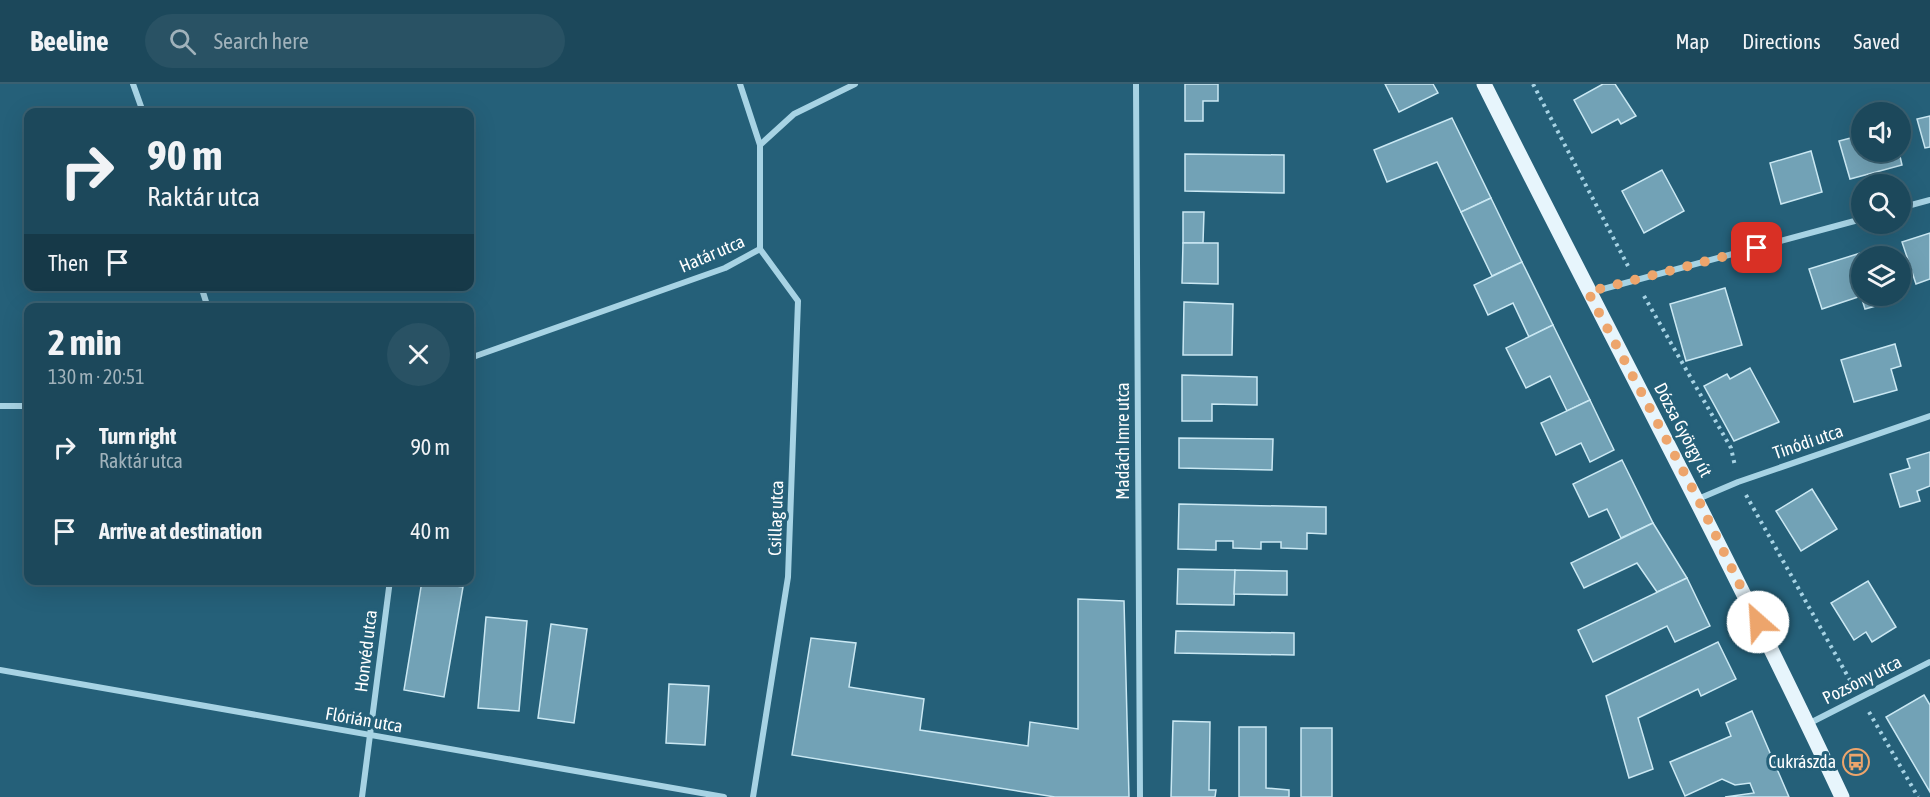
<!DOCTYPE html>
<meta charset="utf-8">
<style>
body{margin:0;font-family:"Asap Condensed",sans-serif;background:#295264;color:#f1f3f6;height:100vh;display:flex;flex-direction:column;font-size:22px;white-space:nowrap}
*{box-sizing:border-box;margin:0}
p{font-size:20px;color:#a0b2bb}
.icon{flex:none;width:33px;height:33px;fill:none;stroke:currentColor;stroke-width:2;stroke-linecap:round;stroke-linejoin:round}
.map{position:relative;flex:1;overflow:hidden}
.drawer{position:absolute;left:24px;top:219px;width:450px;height:282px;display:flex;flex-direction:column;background:#1c485b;border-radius:12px;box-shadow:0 6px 24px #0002,0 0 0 2px #3a6071}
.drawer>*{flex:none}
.guide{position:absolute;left:24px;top:24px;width:450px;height:183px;border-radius:12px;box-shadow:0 6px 24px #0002,0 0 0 2px #3a6071;background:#1c485b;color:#f1f3f6;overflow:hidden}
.buttons{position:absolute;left:1851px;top:18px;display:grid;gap:12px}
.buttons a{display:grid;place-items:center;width:60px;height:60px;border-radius:50%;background:#1c485b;box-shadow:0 6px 24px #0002,0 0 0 2px #3a6071;font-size:30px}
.pin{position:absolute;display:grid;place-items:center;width:51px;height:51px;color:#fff;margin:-26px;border-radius:12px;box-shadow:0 3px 9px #0006}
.me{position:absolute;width:66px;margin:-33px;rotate:334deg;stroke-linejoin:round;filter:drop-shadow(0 0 4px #0008)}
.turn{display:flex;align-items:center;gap:21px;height:126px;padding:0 24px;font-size:27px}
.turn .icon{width:78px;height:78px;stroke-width:2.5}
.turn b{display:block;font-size:42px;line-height:51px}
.then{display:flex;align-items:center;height:57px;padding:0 24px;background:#0003;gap:12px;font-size:22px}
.round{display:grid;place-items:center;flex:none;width:63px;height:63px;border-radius:32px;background:#295264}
.headline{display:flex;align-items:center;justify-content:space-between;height:102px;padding:0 24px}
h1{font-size:36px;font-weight:700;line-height:45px}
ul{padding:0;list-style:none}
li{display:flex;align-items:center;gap:18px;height:84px;padding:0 24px}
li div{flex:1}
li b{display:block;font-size:22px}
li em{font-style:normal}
header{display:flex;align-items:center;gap:36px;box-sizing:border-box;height:84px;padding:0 30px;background:#1c485b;border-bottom:2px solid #3a6071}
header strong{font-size:28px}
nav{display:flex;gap:33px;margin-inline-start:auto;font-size:21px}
.search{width:420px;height:54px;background:#295264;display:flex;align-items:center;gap:15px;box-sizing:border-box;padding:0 21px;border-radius:33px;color:#a0b2bb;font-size:22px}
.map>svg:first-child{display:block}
.building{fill:#72a2b6;stroke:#cae8f3;stroke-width:1.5}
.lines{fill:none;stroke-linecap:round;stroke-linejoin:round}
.path{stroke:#a7d3e4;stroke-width:4;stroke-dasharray:3 4.5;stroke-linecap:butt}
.street{stroke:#a7d3e4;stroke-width:6}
.primary{stroke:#e7f5fc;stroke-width:15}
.route{stroke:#eda56c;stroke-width:10;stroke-dasharray:0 18}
.labels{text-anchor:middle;stroke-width:6;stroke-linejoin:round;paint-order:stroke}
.street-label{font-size:18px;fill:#fff;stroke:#256079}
.poi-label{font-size:18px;fill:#fff;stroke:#256079;text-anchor:end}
</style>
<header>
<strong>Beeline</strong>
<div class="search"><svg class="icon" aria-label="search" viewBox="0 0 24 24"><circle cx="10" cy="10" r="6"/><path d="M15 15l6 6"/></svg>Search here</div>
<nav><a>Map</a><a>Directions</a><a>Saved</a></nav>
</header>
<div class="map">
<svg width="1930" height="713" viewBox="0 0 1930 713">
<rect width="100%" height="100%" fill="#256079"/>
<!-- building -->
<g class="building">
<polygon points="1185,0 1218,0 1218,17 1203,17 1203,37 1185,37"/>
<polygon points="1385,0 1433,0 1438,9 1399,28"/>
<polygon points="1603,0 1615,0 1636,32 1621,40 1618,35 1592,49 1574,16"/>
<polygon points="1930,32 1930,63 1925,64 1917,35"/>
<polygon points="1452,34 1491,114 1461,128 1437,78 1387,98 1374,66"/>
<polygon points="1862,51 1862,68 1899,68 1902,81 1850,95 1839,57"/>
<polygon points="1811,67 1822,108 1781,120 1770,79"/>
<polygon points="1185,70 1284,71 1284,109 1185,107"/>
<polygon points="1662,86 1684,127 1644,149 1622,107"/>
<polygon points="1491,114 1522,178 1492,192 1461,128"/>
<polygon points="1183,128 1204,128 1203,159 1183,159"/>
<polygon points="1930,149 1930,195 1916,200 1902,158"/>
<polygon points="1183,159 1218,159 1218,200 1182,199"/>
<polygon points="1867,167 1868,172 1862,172 1862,212 1881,212 1883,220 1865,225 1861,212 1822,225 1809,185"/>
<polygon points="1522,178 1553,241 1529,253 1513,219 1488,231 1474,201"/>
<polygon points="1725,204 1742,261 1686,277 1670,220"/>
<polygon points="1184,218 1233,220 1232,271 1183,271"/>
<polygon points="1553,241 1590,316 1567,327 1550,292 1526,304 1506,264"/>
<polygon points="1895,260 1901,282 1891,285 1897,306 1854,318 1841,276"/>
<polygon points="1750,284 1779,338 1734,357 1704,302 1727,290 1730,295"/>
<polygon points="1182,291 1257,293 1257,321 1212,320 1212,337 1182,337"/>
<polygon points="1590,316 1614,366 1590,378 1581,359 1556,371 1541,339"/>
<polygon points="1179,354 1273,355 1272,386 1179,384"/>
<polygon points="1930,368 1930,402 1917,407 1920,417 1900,423 1890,390 1910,384 1907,375"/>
<polygon points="1622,376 1653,439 1621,454 1607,425 1589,433 1573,400"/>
<polygon points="1812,405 1837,445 1801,467 1776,427"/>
<polygon points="1179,420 1326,423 1326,450 1307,449 1307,465 1281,464 1281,458 1261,458 1261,465 1233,464 1233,457 1216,457 1216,466 1178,465"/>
<polygon points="1653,439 1687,494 1657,508 1637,479 1584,504 1571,479"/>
<polygon points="1178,485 1235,486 1234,521 1177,520"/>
<polygon points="1235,486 1287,487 1287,511 1234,510"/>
<polygon points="1687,494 1710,542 1675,558 1667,542 1593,578 1578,546"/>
<polygon points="422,497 463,503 444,613 404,606"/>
<polygon points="1868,497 1896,543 1872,558 1866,548 1854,556 1831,519"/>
<polygon points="1078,515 1124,517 1129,713 1055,713 792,671 811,554 856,559 849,603 924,615 920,646 1028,662 1030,638 1078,645"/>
<polygon points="486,533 527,537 519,627 478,624"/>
<polygon points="551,540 587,545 574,639 538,634"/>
<polygon points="1176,547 1294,549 1294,571 1175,569"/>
<polygon points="1718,558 1736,595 1701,612 1698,605 1638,634 1653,685 1629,694 1606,612"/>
<polygon points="669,600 709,602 705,661 666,659"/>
<polygon points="1924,611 1930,621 1930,708 1886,633"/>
<polygon points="1752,627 1789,713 1725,713 1754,709 1750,699 1735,701 1722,695 1685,712 1670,678 1731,652 1726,639"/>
<polygon points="1173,637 1210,638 1209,706 1216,706 1215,713 1171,713"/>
<polygon points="1239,643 1266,643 1266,704 1289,706 1289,713 1239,713"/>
<rect x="1301" y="644" width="31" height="69"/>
</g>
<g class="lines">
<!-- path -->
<g class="path">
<polyline points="1533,0 1628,182"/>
<polyline points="1644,212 1731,364 1735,382"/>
<polyline points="1746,411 1851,598"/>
<polyline points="1869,628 1918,713"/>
</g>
<!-- street -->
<g class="street">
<polyline points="133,0 143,28"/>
<polyline points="740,0 760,61"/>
<polyline points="1136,0 1140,713"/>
<polyline points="1900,124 1930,116"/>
<polyline points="201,202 208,224"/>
<polyline points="1592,208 1862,135"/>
<polyline points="470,274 725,184 760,165 760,61 794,30 855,0"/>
<polyline points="0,322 28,322"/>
<polyline points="1698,415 1738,398 1930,332"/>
<polyline points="0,586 724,713"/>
<polyline points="1808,640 1930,578"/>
<polyline points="362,713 390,496"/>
<polyline points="753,713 788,493 798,217 760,165"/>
</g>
<!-- primary -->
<path class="primary" d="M1484,0C1603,238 1729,472 1842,713"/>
</g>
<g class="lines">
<!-- route -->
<polyline class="route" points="1757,164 1588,208 1698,415 1758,538"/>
</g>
<!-- icons -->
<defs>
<symbol id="bus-ring" viewBox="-11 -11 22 22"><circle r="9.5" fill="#256079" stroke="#eda56c" stroke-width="1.5"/><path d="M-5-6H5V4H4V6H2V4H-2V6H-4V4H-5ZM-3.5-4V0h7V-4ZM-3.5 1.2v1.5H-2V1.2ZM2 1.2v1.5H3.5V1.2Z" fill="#eda56c"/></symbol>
</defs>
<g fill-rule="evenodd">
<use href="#bus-ring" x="1841" y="663" width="30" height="30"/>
</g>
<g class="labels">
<!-- street labels -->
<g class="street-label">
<text transform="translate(712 170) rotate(-23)" y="6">Határ utca</text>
<text transform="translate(1683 346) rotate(62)" y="6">Dózsa György út</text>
<text transform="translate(1123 357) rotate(-90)" y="6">Madách Imre utca</text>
<text transform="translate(1808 358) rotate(-19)" y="6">Tinódi utca</text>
<text transform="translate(776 434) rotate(-88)" y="6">Csillag utca</text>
<text transform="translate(366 567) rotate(-83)" y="6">Honvéd utca</text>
<text transform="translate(1862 596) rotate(-27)" y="6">Pozsony utca</text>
<text transform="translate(364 636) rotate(10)" y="6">Flórián utca</text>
</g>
<!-- poi labels -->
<g class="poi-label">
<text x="1836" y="684">Cukrászda</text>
</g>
</g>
</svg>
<div class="buttons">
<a><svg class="icon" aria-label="sound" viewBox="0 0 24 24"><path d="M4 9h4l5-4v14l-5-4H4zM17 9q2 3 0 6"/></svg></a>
<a><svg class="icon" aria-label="search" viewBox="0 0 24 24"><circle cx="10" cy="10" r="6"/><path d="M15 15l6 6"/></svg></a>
<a><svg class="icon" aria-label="layers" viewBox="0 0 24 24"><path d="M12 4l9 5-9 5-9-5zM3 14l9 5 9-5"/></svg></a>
</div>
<div class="pin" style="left:1757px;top:164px;background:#d93025"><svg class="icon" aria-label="arrive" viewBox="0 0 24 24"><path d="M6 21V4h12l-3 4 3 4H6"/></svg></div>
<svg class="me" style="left:1758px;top:538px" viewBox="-20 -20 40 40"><circle r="19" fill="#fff"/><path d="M0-13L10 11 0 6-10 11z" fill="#eda56c"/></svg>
<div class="guide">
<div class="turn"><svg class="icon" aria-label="right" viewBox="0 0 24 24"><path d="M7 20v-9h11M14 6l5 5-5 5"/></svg><div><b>90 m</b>Raktár utca</div></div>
<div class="then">Then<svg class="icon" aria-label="arrive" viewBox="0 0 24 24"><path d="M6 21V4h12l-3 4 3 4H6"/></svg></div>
</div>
<section class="drawer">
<div class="headline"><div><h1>2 min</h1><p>130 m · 20:51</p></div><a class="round"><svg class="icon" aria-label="close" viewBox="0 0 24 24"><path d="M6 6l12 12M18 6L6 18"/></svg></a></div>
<ul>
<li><svg class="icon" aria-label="right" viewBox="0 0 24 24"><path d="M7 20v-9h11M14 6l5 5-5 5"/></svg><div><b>Turn right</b><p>Raktár utca</p></div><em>90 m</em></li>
<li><svg class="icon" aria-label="arrive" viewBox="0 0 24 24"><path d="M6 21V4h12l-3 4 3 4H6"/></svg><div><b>Arrive at destination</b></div><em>40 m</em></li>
</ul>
</section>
</div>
